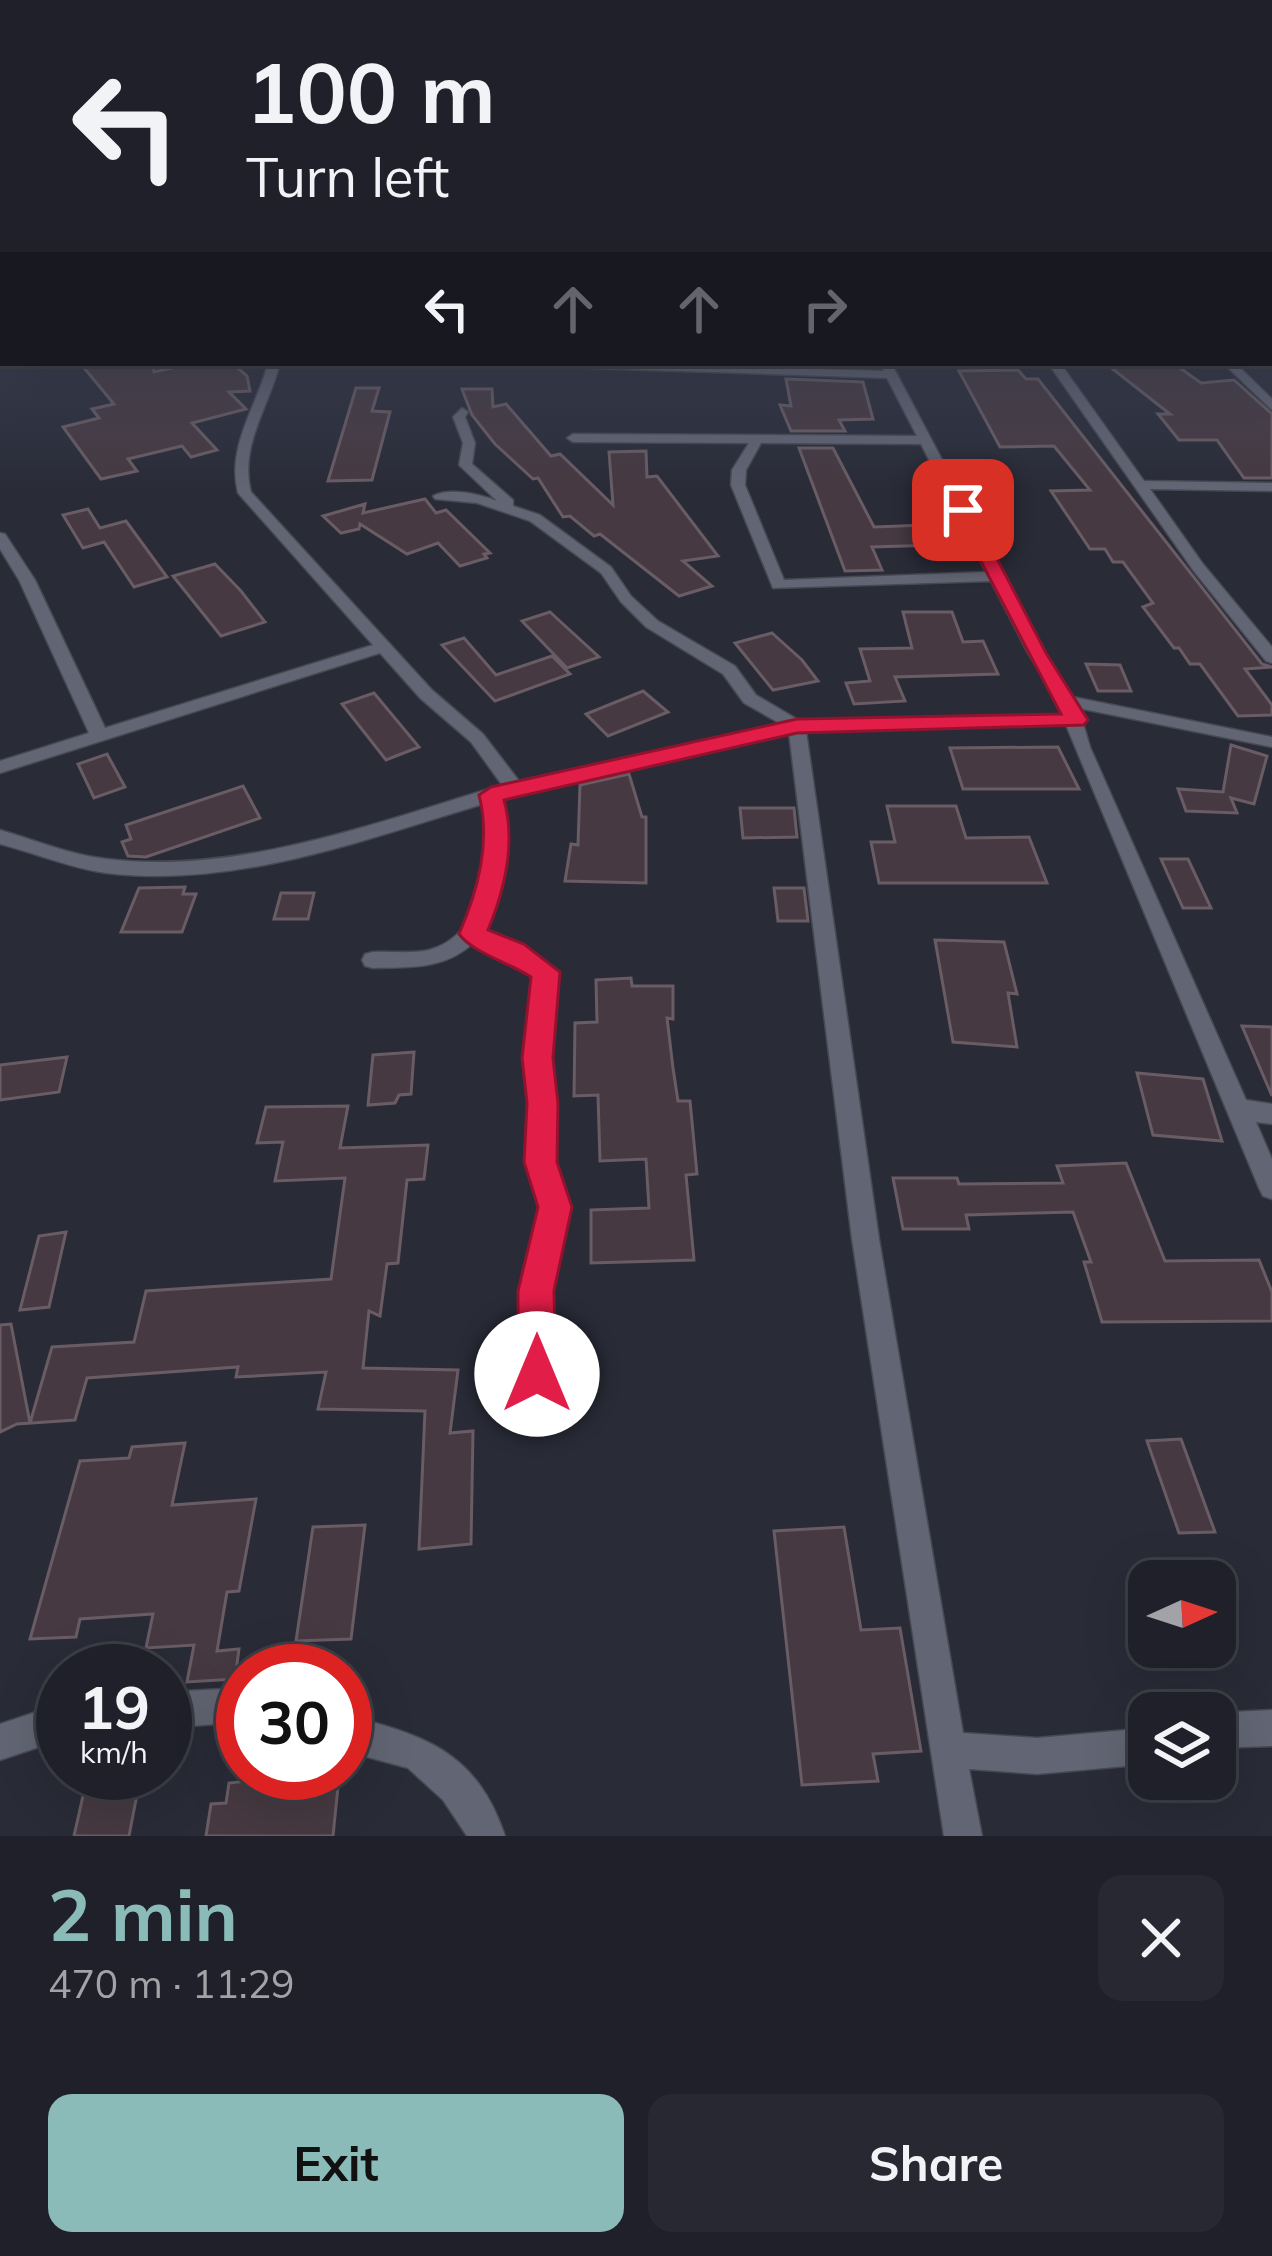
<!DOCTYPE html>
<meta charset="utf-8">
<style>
body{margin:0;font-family:Mulish,sans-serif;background:#272831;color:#f1f3f6;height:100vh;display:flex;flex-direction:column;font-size:45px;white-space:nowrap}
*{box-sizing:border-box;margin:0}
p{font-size:39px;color:#a1a3a8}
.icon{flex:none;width:66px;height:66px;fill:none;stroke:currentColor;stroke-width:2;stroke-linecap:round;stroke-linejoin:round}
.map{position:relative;height:1836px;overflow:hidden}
.drawer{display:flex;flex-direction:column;background:#1f2029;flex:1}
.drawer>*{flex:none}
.top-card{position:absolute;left:0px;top:0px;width:1272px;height:366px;box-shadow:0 12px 48px #0002,0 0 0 3px #3c3e46;background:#1f2029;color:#f1f3f6;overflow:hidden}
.needle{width:78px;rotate:87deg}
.buttons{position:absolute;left:1128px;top:1560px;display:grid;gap:24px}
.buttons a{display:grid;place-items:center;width:108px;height:108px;border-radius:24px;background:#1f2029;box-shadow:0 12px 48px #0002,0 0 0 3px #3c3e46;font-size:60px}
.speed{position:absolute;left:36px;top:1644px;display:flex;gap:24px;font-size:60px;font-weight:700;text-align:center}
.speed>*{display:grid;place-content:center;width:156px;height:156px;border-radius:50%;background:#1f2029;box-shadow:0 12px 48px #0002,0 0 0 3px #3c3e46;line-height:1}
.speed small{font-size:30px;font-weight:400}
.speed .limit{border:18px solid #d22;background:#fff;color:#111}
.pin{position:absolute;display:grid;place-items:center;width:102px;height:102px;color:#fff;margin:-51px;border-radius:24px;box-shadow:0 6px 18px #0006}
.me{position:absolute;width:132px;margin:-66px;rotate:0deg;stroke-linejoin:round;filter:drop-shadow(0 0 9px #0008)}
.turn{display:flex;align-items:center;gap:42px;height:252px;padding:0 48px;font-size:54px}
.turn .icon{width:156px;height:156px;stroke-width:2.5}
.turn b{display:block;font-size:84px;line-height:102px}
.lanes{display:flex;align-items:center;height:114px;padding:0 48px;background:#0003;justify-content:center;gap:60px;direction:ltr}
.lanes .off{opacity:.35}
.round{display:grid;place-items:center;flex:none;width:126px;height:126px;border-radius:24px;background:#272831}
.head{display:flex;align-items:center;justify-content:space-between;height:204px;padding:0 48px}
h1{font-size:72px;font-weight:700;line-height:90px;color:#8bbbb9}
.cta{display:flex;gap:24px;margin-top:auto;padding:24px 48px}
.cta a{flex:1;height:138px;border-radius:24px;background:#8bbbb9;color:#111;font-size:48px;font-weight:700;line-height:138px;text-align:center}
.cta a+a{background:#272831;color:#f1f3f6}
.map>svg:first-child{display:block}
.building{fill:#463941;stroke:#695c64;stroke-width:3}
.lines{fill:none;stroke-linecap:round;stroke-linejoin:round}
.minor-casing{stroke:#464852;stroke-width:3}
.minor{fill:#626573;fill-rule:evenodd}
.route{fill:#e11d48;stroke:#92132f;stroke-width:3}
</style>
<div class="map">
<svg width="1272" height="1836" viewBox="0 0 1272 1836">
<rect width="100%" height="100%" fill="#292b37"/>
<!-- building -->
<g class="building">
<polygon points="80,363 153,363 154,372 195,363 232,363 247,376 250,391 229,392 246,409 192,423 217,450 191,457 182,446 128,459 137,471 101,479 63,427 99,418 92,409 114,404"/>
<polygon points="1105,363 1173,363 1201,383 1234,380 1272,414 1272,478 1244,478 1217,440 1179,440 1158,414 1170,414"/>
<polygon points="1018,370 1026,379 1038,379 1262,664 1272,667 1245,669 1272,705 1272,715 1238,716 1200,664 1190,664 1179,648 1174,648 1143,607 1153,603 1123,562 1113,562 1105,549 1090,549 1051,491 1090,490 1054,446 1000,447 959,371"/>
<polygon points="786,379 863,382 873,419 839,420 845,431 791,431 780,405 791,406"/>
<polygon points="356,388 379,388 372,411 390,412 372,480 328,481"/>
<polygon points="462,389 492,389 493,407 506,404 551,456 560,454 613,505 609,452 646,451 647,477 657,476 718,556 683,561 712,586 679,596 600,534 594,536 570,516 563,517 538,478 533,479 495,444 472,415"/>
<polygon points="799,448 833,448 874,527 925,525 936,545 872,547 882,570 845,571"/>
<polygon points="425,499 436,513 446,510 490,553 484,554 487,558 460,566 438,543 407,554 360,524 359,529 341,533 323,516 365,504 363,513"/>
<polygon points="88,509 100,528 126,521 167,577 134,587 104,542 83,548 63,515"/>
<polygon points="215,564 241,591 265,622 221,636 173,576"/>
<polygon points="550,612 574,634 599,657 567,668 522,621"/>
<polygon points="903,612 952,612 963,642 983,641 998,674 895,677 905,701 854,704 846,683 870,681 860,649 912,648"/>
<polygon points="772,633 802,660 818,681 773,690 735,643"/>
<polygon points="464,638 496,675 552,656 570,674 495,701 442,645"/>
<polygon points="1086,664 1120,665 1131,691 1098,691"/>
<polygon points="643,691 668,712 608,736 586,714"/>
<polygon points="374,693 419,747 386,760 342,704"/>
<polygon points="1231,745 1267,756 1254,804 1231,798 1237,813 1186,811 1178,789 1223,792"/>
<polygon points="1058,747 1079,789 963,789 950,748"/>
<polygon points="107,754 125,787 94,798 78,764"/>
<polygon points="629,774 642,817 646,817 646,883 565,881 571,844 578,845 580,785"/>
<polygon points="243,786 260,818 146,857 128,856 122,842 131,839 126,825"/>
<polygon points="887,806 956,806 966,838 1029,837 1047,883 879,883 871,842 895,842"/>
<polygon points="740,808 794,808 797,837 743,838"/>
<polygon points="1161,859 1188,859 1211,908 1183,908"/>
<polygon points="185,887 183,894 196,894 182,932 121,932 139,888"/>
<polygon points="774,888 804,888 808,921 778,921"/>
<polygon points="281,893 314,893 308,919 274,919"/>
<polygon points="935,940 1004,942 1017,994 1008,993 1017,1047 953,1042"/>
<polygon points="631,978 632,986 673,986 673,1019 667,1018 673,1068 678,1101 690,1101 697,1174 686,1175 694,1260 591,1263 591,1210 649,1208 646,1159 600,1161 598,1095 574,1096 575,1023 597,1022 596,980"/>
<polygon points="1242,1026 1272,1027 1272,1096"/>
<polygon points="414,1052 411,1094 399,1095 395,1103 368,1105 373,1055"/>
<polygon points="67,1057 59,1092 0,1100 0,1065"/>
<polygon points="1137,1073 1203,1079 1222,1141 1153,1135"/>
<polygon points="348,1106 340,1148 428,1145 424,1179 407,1180 398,1263 387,1264 380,1316 369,1311 363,1368 458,1370 450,1433 473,1431 471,1544 419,1549 425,1411 318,1409 326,1372 236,1377 238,1367 87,1378 75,1420 17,1424 0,1432 0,1325 11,1324 30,1423 52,1347 134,1342 146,1291 331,1279 345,1178 275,1181 283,1142 257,1143 266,1107"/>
<polygon points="1126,1163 1165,1261 1259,1260 1272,1292 1272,1321 1102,1322 1084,1262 1091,1262 1073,1212 966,1215 969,1229 903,1229 893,1178 957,1178 959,1184 1063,1183 1057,1166"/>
<polygon points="66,1232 49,1307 20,1310 39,1236"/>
<polygon points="1181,1439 1215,1532 1179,1533 1147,1441"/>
<polygon points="185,1443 172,1505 256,1499 239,1591 227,1592 217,1651 239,1649 235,1679 187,1682 194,1645 146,1648 153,1614 80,1619 76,1637 30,1639 80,1461 129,1458 132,1447"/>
<polygon points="365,1525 351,1639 296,1641 313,1527"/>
<polygon points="844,1527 861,1630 900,1628 921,1751 873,1754 878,1781 802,1785 774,1531"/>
<polygon points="318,1773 316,1789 338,1787 333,1836 206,1836 211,1804 226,1803 229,1783"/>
<polygon points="139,1784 129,1836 74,1836 85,1787"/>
</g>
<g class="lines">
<defs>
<g id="minor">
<polygon points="1269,250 1272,251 1272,259 1269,258"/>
<polygon points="3,262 3,268 0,269 0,263"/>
<rect x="0" y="311" width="3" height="6"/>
<rect x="0" y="331" width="3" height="6"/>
<path d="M268,363H280C269,407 239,446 251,492L432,690L483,734L519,781L781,724L744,703L723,674L646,627L621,602L601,573L530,521L477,503L435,499L433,496C450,487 479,494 497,501L459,465L463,443L453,417L462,408L468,412L465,417L475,443L472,464L513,500V506L540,515L611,567L631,596L658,621L735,666L756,695L800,721L1063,715L1058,701L1028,653L991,581L773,588L731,485L732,470L749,443L573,442L567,438L573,434L917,436L887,378L501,365L299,366L293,363H613L884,371L879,363H891L1044,653L1073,697L1272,737V747L1078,708L1085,720L1083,723L1090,747L1246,1100L1272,1104V1124L1256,1122L1272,1159V1199L1263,1196L1259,1188L1066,725L806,731L879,1239L963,1733L1037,1738L1149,1728V1764L1037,1774L969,1769L982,1836H944L852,1239L789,733L501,798C510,845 507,888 484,930C509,941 539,951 557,972L549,1058L555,1103L553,1162L568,1207L550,1291L552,1374L547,1384L537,1388L527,1384L522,1374V1291L542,1207L527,1162L531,1103L525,1058L535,976L506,958L473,943C445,970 409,967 373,968L365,966L362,960L365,954L373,952C391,951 412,954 429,950C488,934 492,852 483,804C364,840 233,889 106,873C70,868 35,853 0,844V830C35,840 70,855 107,859C240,875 377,822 502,785L471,742L420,698L380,653L0,773V761L89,733L19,580L0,549V533L5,534L35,580L105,728L373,645L238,493C226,446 257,407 268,363ZM761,443L921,444L986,572L784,580L745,485L746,470Z"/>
<polygon points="1048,363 1060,363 1144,481 1272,483 1272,491 1150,489 1203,564 1272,647 1272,663 1266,661 1193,570"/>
<polygon points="1223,363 1235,363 1272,399 1272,410"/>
<polygon points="243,1688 243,1722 165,1728 165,1692"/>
<polygon points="63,1703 63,1739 0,1760 0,1724"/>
<polygon points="1272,1710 1272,1746 1215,1748 1213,1713"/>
<path d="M345,1715C423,1735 476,1750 505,1836H467L443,1800L408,1768L345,1751Z"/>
</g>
</defs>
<!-- minor casing -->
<use href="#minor" class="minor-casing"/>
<!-- minor -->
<use href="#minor" class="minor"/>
</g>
<!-- sky -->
<linearGradient id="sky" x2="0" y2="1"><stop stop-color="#17181e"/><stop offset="0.48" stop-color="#434a5e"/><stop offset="1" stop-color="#434a5e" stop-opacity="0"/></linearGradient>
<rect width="1272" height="490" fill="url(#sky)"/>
<!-- route -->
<path class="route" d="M963,504L972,510L1046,653L1088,720L1084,725L797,733L504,800C516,842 505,889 488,930L524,944L560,972L553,1058L558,1103L557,1162L572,1207L554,1291L556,1374L550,1387L537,1393L524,1387L518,1374V1291L538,1207L524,1162L527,1103L522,1058L531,977C510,963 473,953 459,934C478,890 491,842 479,795L491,787L797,719L1061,714L954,510Z"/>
</svg>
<div class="buttons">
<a><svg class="needle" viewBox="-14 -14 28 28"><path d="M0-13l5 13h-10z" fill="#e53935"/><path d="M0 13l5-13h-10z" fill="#a1a3a8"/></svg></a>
<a><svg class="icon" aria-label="layers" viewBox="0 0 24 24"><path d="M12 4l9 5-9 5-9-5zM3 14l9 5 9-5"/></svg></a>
</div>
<div class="speed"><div>19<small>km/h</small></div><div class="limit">30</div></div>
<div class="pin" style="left:963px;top:510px;background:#d93025"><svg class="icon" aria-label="arrive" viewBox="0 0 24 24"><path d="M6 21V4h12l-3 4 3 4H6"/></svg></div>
<svg class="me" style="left:537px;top:1374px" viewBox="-20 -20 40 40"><circle r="19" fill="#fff"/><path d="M0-13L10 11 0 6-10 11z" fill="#e11d48"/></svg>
<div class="top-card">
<div class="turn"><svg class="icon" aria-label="left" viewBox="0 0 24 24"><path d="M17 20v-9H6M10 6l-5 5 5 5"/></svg><div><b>100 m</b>Turn left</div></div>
<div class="lanes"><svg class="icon" aria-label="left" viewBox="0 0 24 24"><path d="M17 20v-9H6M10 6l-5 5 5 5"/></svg><svg class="icon off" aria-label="ahead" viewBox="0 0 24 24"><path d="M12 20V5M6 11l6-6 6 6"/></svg><svg class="icon off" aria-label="ahead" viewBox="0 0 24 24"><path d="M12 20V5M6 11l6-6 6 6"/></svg><svg class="icon off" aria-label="right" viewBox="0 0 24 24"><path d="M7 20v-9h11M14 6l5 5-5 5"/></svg></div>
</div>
</div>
<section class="drawer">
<div class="head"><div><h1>2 min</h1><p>470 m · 11:29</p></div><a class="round"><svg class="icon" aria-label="close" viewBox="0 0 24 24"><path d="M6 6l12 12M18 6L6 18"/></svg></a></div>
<div class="cta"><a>Exit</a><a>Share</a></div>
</section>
